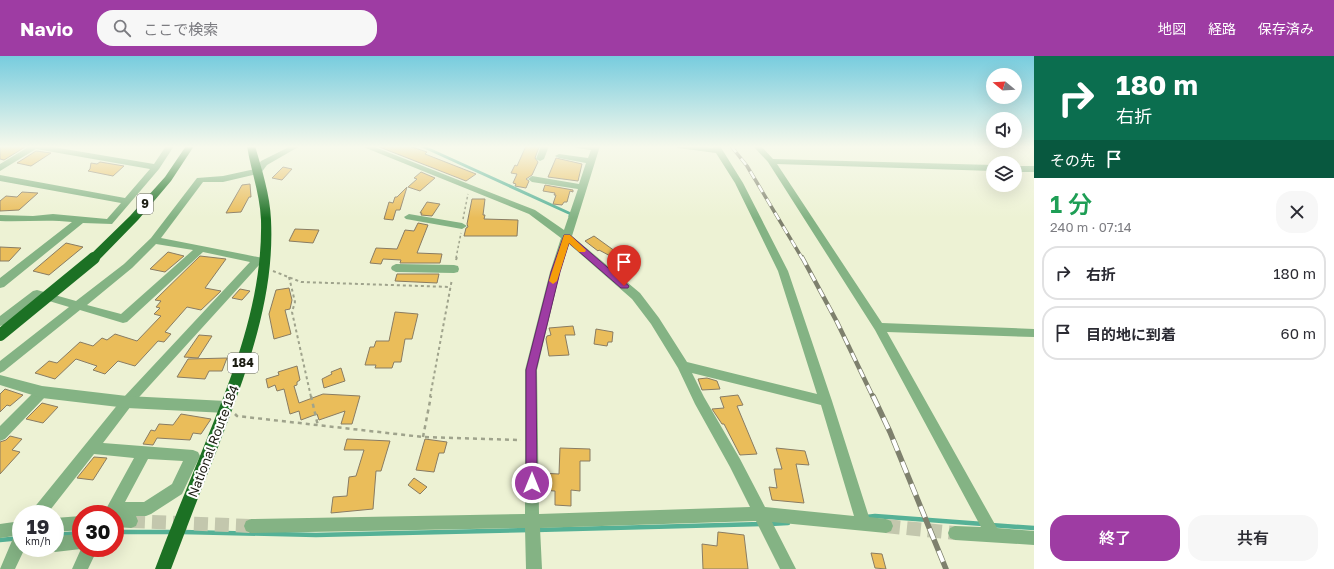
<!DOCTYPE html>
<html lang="ja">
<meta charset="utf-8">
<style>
body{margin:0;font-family:"Golos Text","Noto Sans JP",sans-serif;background:#f7f7f7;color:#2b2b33;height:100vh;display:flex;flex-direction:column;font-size:15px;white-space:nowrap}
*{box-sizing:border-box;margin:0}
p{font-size:13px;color:#7c7c81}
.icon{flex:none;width:22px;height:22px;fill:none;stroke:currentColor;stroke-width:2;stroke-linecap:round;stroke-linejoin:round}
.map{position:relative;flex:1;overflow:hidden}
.details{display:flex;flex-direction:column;background:#fff;width:300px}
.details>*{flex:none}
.hud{background:#0b6e4f;color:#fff;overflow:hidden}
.needle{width:26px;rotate:288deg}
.tools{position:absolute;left:986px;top:12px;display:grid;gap:8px}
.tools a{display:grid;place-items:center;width:36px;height:36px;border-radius:50%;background:#fff;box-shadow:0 4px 16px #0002;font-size:20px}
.speed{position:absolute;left:12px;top:449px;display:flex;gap:8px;font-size:20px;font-weight:700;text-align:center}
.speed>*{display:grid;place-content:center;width:52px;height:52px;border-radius:50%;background:#fff;box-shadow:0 4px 16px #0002;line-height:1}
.speed small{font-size:10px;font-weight:400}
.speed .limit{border:6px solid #d22;background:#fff;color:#111}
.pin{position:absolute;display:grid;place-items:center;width:34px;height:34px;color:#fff;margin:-41px -17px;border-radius:50% 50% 50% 0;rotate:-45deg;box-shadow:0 0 4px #0007}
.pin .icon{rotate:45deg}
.me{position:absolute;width:44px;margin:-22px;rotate:0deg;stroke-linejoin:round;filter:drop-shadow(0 0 3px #0008)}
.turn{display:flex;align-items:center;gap:14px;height:84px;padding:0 16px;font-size:18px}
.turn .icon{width:52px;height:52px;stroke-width:2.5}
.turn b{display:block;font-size:28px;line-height:34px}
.then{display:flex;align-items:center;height:38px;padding:0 16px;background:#0003;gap:8px;font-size:15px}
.round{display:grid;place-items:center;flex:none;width:42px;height:42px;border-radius:16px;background:#f7f7f7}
.summary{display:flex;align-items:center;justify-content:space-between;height:68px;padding:0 16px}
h1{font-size:24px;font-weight:600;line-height:30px;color:#1e9e55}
.cta{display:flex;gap:8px;margin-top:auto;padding:8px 16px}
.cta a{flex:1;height:46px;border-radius:16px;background:#9e3ca3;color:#fff;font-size:16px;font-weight:600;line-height:46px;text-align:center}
.cta a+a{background:#f7f7f7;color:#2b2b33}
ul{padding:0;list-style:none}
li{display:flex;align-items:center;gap:12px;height:54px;margin:0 8px 6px;padding:0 8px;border:2px solid #e1e1e2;border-radius:16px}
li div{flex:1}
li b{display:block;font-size:15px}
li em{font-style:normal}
header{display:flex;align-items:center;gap:24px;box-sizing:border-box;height:56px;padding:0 20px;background:#9e3ca3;color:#fff}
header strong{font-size:19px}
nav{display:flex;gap:22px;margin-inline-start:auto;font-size:14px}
.search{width:280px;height:36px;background:#f7f7f7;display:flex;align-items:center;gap:10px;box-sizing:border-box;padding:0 14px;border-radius:16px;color:#7c7c81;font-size:15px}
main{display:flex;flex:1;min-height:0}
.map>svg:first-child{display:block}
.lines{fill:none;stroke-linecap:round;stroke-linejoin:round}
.stream-far1{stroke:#55b196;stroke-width:3}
.stream{stroke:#55b196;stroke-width:4.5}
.building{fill:#eabd5a;stroke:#897c63}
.minor-tunnel{stroke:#c3c7ad;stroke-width:14;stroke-dasharray:14 7;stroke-linecap:butt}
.path-far2{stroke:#9fa38c;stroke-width:1.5;stroke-dasharray:2.5 2.5;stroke-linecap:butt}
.path-far1{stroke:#9fa38c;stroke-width:2;stroke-dasharray:3 3;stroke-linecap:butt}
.path{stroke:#9fa38c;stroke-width:2.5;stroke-dasharray:4 4;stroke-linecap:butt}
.minor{fill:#84b384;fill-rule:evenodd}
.tertiary{fill:#84b384;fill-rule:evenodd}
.trunk{fill:#1c7124;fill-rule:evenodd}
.rail-far2-casing{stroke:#7e806d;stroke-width:3.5}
.rail-far1-casing{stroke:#7e806d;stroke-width:4.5}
.rail-casing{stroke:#7e806d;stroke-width:5.5}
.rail-far2{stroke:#fff;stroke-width:2.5;stroke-dasharray:8;stroke-linecap:butt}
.rail-far1{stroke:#fff;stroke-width:3;stroke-dasharray:9;stroke-linecap:butt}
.rail{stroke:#fff;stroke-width:4;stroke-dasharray:12;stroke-linecap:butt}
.trunk-bridge{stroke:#1c7124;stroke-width:12}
.route{fill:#9e3ca3;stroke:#67276a}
.slow{fill:#f59e0b}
.labels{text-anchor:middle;stroke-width:4;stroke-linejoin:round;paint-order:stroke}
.shield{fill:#fff;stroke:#606159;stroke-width:1}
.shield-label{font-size:12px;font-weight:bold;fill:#1c1d12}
.street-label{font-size:13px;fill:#1c1d12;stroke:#fff}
</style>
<header>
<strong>Navio</strong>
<div class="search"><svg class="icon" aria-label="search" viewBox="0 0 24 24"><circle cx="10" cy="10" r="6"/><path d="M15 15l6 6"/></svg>ここで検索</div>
<nav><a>地図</a><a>経路</a><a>保存済み</a></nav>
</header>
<main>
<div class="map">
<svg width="1034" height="513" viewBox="0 0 1034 513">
<rect width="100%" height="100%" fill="#edf2d4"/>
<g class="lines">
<!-- stream-far1 -->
<polyline class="stream-far1" points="422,90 571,158 570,160"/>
<!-- stream -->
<g class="stream">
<polyline points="866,461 875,460 983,468"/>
<polyline points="770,468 788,467"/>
<polyline points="991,469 1034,472"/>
<polyline points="536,474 762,468"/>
<polyline points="115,476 174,476"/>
<polyline points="182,476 316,479 530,474"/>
<polyline points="55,479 81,477"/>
<polyline points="0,484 21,482"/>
</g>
</g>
<!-- building -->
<g class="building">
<polygon points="0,90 17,90 25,91 4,104 0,103"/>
<polygon points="377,90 409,90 427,96 425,98 476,118 466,125"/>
<polygon points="526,90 538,90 539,91 535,102 538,106 532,119 526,123 529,125 526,132 515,130 516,128 513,127 517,118 511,117 515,109 517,110"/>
<polygon points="36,95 51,97 31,110 17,107"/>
<polygon points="556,102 582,108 578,125 548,121"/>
<polygon points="100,106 124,110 113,120 88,115 90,113 91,107 97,108"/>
<polygon points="283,111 292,113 282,124 272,122"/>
<polygon points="421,116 435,122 420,135 408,131 417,123 414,122"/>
<polygon points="250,128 251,141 249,141 241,156 226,157 242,129"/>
<polygon points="545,129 573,134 573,136 570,135 567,146 564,146 562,149 553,148 556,139 554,139 555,137 543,135"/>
<polygon points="407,131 400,154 396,154 393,164 384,163 389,146 393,147 395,141 397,141"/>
<polygon points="22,136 38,137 19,154 0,155 0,145 6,140 17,141"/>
<polygon points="472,143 485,143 483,159 485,159 484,163 518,164 517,180 464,180 466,172 468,171 467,168"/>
<polygon points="427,146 440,148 432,160 421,159 422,157 420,157"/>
<polygon points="418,167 428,169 417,197 442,198 440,207 400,207 401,204 383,203 381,208 370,207 376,192 397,193 405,174 414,175"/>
<polygon points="295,173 319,174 313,187 289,185"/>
<polygon points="594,180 619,198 616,203 599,194 598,195 585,185"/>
<polygon points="66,187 83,191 49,219 33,215"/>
<polygon points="0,191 21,192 9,205 0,205"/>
<polygon points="168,196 184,200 165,216 150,213"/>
<polygon points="200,200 226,203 205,232 221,235 201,254 187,251 165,276 171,278 164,286 158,285 135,310 118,305 105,318 93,314 97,310 76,303 55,323 35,317 49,305 57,307 80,286 93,290 102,282 107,284 115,278 137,285 161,260 154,258 160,252 156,251 161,245 155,244"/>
<polygon points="397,218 439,218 437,227 395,225"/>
<polygon points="289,232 292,244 290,253 285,254 291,278 274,283 269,258 276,234"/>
<polygon points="240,233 250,235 242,244 232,242"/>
<polygon points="395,256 418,258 412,283 405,283 401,306 394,306 392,312 375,312 376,309 365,309 370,291 374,291 376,285 389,285"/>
<polygon points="573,270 575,279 565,279 569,299 549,300 546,283 547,280 551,279 549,272"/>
<polygon points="596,273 613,276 612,286 608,286 607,290 594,288"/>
<polygon points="199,279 212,280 198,302 184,301"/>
<polygon points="227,302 222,315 209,315 205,323 177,321 188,303"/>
<polygon points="297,310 300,324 297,326 297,329 294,330 299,347 323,338 360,340 352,368 341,368 345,355 319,364 317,358 301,364 299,355 290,358 284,333 277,335 275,329 268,332 266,323 279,319 278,316"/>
<polygon points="341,312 345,325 324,332 322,323 332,318 331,316"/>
<polygon points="707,322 717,325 720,333 702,334 698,323"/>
<polygon points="5,333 23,339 10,350 7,349 0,356 0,338"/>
<polygon points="738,339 743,349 737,350 757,398 740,399 724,368 722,368 712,353 724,352 720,341"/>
<polygon points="42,347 58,351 43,367 26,363"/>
<polygon points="181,358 211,363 201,378 193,377 190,384 157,382 153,389 143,388 151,374 155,375 159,368 173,369"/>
<polygon points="10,380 22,383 12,394 20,396 0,418 0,386 6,384"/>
<polygon points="347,383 390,385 381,415 376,415 373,453 331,457 333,441 347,440 349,421 356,420 364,394 344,394"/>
<polygon points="425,383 447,386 444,397 439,397 434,416 416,414"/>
<polygon points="560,392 590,393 590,405 580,405 580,435 571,434 571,450 555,449 555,435 540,434 540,417 559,418"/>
<polygon points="776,392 805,395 809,409 796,408 804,447 772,444 769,431 777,432 774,413 782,413"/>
<polygon points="94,401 107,402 93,424 77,422"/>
<polygon points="414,422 427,431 420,438 408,429"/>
<polygon points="718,476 744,479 748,513 703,513 702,488 717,490"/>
<polygon points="871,497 882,498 886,513 875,512"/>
</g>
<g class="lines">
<!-- minor-tunnel -->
<g class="minor-tunnel">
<polyline points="131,465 251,470"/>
<polyline points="886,470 955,477"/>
</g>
<!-- path-far2 -->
<g class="path-far2">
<polyline points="463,163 468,138"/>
<polyline points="456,202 461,177"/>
</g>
<!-- path-far1 -->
<g class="path-far1">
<polyline points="456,204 457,201"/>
<polyline points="273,215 301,226 451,231"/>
<polyline points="289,221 295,246 292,256 311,341"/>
<polyline points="430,341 452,223"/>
</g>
<!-- path -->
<g class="path">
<polyline points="311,340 318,370"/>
<polyline points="235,358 237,360 423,381 521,384"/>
<polyline points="423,381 431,340"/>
</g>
<!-- minor -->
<g class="minor">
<path d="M30,90H47L154,108L166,90H174L159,113L112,168L83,167L4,231L0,232V222L72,166C48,163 24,166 0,165V159L33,160L53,158L107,163L121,147L0,125V119L125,142L150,113L36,93L0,115V108Z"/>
<path d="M291,90H300L267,109L261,117L223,126H203L161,182L263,202L268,205L267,207L260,208L131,350L103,387L193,394L198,396L200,400L182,438L151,458L146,460H136L138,465L136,470L131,472L115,471V458H108L106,453L134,402L94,398L47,458H31L33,453L123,342L250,206L203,196L127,266L123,267L80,254L4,315L0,317V305L69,251L39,242L4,269L0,270V260L33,235L37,234L76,245L124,208L151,182L197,122L223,120L255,113L261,105ZM156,188L193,194L121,258L87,249L132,212ZM148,403L183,405L172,428L144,446H125Z"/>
<path d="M361,90H372L535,154L564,174L578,133L532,126L528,123L532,120L579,128L586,107L559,102L555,100L559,98L588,102L591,94L577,92L573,90H600L572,180L640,237L659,262L687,306L817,338L778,215L735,127L716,97L678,92L674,90H697L713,92L712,90H720L743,127L788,215L832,345L869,461L886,463L891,465L893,470L891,475L886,477L772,466L796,513H780L756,465L540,472L542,513H526L525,472L251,477L246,475L244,470L246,465L251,463L525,458V314L550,216L561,182L529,158ZM569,188L632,243L651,268L678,312L695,348L730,411L750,451L539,458L537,314L560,216ZM692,317L821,349L854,460L765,451L740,403L704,341Z"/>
<polygon points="541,90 549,90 544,103 540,105 536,103"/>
<polygon points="753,90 761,90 773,103 993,109 993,115 777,108 882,267 1034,273 1034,281 887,276 997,472 1034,475 1034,489 955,484 950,482 948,477 950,472 955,470 981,471 875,274 768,106"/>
<rect x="1015" y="110" width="19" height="6"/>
<polygon points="409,158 462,167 467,170 462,173 406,163 404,161"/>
<polygon points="396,208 454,209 458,210 459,213 458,216 454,217 396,216 392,214 391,212 392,210"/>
<polygon points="42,331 46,332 48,336 46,340 5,383 0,385 0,370 38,332"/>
<polygon points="81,460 81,474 55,476 55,462"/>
<polygon points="21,465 21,492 25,492 15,513 0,513 14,480 0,482 0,468"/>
<polygon points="81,478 81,492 98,492 88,513 72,513 81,493 55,496 49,492 55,492 55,480"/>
</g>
<!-- tertiary -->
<polygon class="tertiary" points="0,319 42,330 127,340 226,345 231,347 233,351 231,355 226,357 127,352 42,342 0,329"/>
<!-- trunk -->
<g class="trunk">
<polygon points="186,90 194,90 171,125 138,164 98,205 90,205 89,202 90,199 130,160 165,121"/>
<path d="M247,90H255C262,114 270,139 271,164C275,244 245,320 217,394C201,434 186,473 171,513H155C170,473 186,434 202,395C232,321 263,245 261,164C260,138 251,115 247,90Z"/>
</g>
<defs>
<polyline id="rail-far2" points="731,90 747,110 802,202"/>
<polyline id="rail-far1" points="802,201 837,266 873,341"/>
<polyline id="rail" points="873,340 890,376 946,513"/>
</defs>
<!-- rail-far2 casing -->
<use href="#rail-far2" class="rail-far2-casing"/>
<!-- rail-far1 casing -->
<use href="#rail-far1" class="rail-far1-casing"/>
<!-- rail casing -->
<use href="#rail" class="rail-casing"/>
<!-- rail-far2 -->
<use href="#rail-far2" class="rail-far2"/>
<!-- rail-far1 -->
<use href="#rail-far1" class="rail-far1"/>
<!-- rail -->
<use href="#rail" class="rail"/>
<!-- trunk-bridge -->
<polyline class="trunk-bridge" points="0,279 94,202"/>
</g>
<!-- sky -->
<linearGradient id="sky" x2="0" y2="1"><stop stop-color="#77ccde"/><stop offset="0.56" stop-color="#f7f9ec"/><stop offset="1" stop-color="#f7f9ec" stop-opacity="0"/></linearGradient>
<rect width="1034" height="162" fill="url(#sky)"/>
<!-- route -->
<polygon class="route" points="564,179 570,179 629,230 628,232 621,232 569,187 560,216 536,314 537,427 536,431 532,432 528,431 526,427 526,314 551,216"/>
<!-- slow -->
<polygon class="slow" points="564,179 570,179 586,194 585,196 579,196 569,187 557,225 553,228 549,225"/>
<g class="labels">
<!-- shield labels -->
<g class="shield">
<rect x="137" y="138" width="16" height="20" rx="3"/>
<rect x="228" y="297" width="30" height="20" rx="3"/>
</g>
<g class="shield-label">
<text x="145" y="152">9</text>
<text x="243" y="311">184</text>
</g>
<!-- street labels -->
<g class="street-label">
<text transform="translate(213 385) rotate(-69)" y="5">National Route 184</text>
</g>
</g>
</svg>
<div class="tools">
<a><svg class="needle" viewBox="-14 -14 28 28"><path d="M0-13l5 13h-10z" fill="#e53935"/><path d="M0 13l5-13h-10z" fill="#7c7c81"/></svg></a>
<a><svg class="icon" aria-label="sound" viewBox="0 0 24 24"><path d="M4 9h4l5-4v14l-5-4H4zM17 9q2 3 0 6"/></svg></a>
<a><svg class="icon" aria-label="layers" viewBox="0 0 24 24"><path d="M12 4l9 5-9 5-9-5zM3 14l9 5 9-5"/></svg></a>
</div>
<div class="speed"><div>19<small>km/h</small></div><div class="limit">30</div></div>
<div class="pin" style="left:624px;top:230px;background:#d93025"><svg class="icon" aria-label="arrive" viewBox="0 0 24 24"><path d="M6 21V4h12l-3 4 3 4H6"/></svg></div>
<svg class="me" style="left:532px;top:427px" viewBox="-20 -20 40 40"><circle r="17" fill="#9e3ca3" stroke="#fff" stroke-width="3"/><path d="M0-11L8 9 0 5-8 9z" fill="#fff"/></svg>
</div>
<section class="details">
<div class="hud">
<div class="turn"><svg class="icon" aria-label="right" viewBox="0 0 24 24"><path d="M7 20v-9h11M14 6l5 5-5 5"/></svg><div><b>180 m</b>右折</div></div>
<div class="then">その先<svg class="icon" aria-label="arrive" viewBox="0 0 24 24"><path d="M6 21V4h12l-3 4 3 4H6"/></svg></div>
</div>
<div class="summary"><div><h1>1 分</h1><p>240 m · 07:14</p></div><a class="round"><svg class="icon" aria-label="close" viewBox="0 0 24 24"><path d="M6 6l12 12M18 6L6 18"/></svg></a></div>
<ul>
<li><svg class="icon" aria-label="right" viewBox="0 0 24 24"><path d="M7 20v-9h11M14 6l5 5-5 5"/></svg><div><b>右折</b></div><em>180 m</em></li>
<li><svg class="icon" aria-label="arrive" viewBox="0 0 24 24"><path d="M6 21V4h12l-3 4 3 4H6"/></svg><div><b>目的地に到着</b></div><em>60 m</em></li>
</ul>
<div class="cta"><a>終了</a><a>共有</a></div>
</section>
</main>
